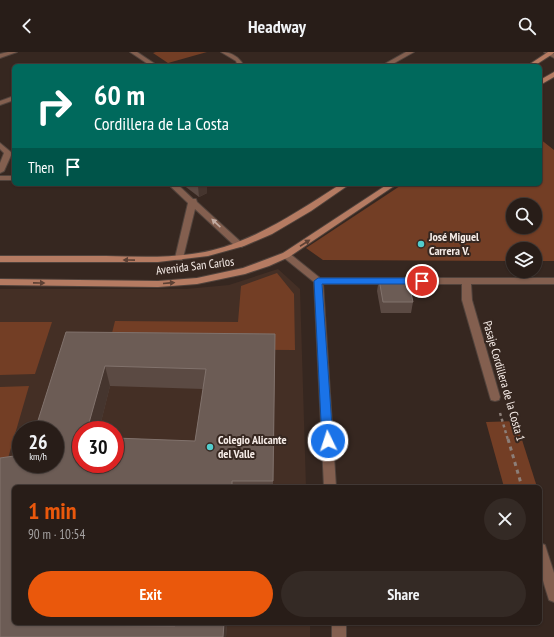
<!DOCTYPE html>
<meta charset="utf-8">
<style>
body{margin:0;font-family:"PT Sans Narrow",sans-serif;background:#342a25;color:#f1f3f6;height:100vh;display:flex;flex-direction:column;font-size:15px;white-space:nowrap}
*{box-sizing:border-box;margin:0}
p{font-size:13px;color:#a5a2a2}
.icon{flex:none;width:22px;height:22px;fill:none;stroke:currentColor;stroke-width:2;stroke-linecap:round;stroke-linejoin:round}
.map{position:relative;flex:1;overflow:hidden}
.details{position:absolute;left:12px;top:433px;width:530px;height:140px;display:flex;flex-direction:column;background:#281d18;border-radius:6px;box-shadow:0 1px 3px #0004,0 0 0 1px #443b37}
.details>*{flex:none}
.hud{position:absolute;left:12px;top:12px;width:530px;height:122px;border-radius:6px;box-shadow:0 1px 3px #0004,0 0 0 1px #443b37;background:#00695c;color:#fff;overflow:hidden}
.tools{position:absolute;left:506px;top:146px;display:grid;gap:8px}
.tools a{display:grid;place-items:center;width:36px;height:36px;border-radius:50%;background:#281d18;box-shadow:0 1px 3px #0004,0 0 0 1px #443b37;font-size:20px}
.speed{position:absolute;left:12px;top:369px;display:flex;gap:8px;font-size:20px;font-weight:700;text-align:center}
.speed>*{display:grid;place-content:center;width:52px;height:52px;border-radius:50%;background:#281d18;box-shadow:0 1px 3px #0004,0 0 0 1px #443b37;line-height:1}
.speed small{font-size:10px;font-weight:400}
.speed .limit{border:6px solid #d22;background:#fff;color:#111}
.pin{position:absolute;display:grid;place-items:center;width:34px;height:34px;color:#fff;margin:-17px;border:2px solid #fff;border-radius:50%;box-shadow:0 1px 4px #0007}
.me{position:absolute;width:44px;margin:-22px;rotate:356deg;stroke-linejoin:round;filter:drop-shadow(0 0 3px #0008)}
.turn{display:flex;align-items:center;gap:14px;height:84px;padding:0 16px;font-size:18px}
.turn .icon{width:52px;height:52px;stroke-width:2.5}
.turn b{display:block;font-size:28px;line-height:34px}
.then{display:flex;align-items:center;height:38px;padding:0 16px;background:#0003;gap:8px;font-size:15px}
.round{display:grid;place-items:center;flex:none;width:42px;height:42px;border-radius:21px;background:#342a25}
.overview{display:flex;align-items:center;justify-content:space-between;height:68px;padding:0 16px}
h1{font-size:24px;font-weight:700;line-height:30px;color:#ea580c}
.button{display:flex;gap:8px;margin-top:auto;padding:8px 16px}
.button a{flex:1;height:46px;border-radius:24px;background:#ea580c;color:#fff;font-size:16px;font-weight:700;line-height:46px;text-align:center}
.button a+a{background:#342a25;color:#f1f3f6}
header{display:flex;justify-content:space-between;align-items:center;height:52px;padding:0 16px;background:#281d18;font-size:18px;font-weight:700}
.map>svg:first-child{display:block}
.built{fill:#442f25;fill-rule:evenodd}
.green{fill:#733e25;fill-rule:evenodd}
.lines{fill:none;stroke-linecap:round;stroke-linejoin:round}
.street-casing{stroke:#51433c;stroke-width:2}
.secondary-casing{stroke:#51433c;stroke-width:2}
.path-far1{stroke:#8c7f79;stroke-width:2.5;stroke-dasharray:3 3;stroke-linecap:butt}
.path{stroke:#8c7f79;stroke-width:3;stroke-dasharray:4 4;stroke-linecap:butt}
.street{fill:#835f4f;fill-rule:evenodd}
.secondary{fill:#b57b62;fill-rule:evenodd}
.wall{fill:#5b4a43;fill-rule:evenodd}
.shaded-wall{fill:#45352e}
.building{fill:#6c5c55;stroke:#81726c;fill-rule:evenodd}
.oneway{fill:#c3ada3}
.oneway2{fill:#5c4034}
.route{fill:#1a73e8;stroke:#114b97}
.poi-dot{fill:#52cdcd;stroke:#362720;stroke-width:1.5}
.labels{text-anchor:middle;stroke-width:4;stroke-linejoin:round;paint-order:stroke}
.poi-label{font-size:12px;font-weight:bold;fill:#f7ede8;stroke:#362720;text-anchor:start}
.street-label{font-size:12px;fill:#f7ede8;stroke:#362720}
</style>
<header><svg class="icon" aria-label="back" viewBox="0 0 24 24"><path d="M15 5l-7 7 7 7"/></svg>Headway<svg class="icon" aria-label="search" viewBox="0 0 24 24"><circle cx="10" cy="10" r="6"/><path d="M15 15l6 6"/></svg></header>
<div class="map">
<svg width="554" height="585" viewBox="0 0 554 585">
<rect width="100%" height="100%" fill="#362720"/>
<!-- built -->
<path class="built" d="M278,217L300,237L306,435H14V571H310V585H0V237H186L229,233ZM21,378H55V412H21ZM81,378H115V412H81Z"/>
<!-- green -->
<g class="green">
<polygon points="156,0 207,0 168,11 153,1"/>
<path d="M540,87L554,98V209H535V197H513V209L323,208L306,196L403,132H540ZM513,153H535V175H513Z"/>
<polygon points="277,221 294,242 295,298 108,297 115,269 238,270 241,234"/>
<polygon points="0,270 52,270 35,322 0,323"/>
<polygon points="29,334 4,420 0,420 0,335"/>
<polygon points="516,369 537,435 504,435 486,370"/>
</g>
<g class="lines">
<defs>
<g id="street">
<polygon points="8,0 17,0 0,6 0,2"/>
<polygon points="130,0 137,0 158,14 151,14"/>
<path d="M221,0C232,0 239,5 244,14H238L236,9Z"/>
<polygon points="406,0 414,0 389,14 381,14"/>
<polygon points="544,0 554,2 554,6 545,1"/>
<polygon points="14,44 14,48 0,53 0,49"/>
<polygon points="0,91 12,101 4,119 0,121 0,111 4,101 0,97"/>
<rect x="0" y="124" width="14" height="4"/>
<polygon points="168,132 177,132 193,147 196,147 197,150 242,191 243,193 242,195 236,195 195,157 183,206 182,208 176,208 175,206 188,151"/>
<polygon points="286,200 289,201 320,226 554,226 554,232 471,232 472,248 500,345 499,348 495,349 491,348 490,345 462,248 462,232 323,232 336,435 324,435 314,230 283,205 282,203 283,201"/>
<polygon points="540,491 545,493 554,521 554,550 549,548 540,519"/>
<rect x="332" y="571" width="14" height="14"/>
</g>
<g id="secondary">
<polygon points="548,0 554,0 554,1 534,14 527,14"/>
<polygon points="554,20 554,25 540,33 540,28"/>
<path d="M341,132H350L311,159L272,182L244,194L208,204L158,210H0V204C35,204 71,204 106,204C145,205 186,207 224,195C267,181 303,156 341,132Z"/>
<polygon points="388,132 397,132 289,205 269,214 245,222 197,232 158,235 0,233 0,227 158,229 197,226 243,216 283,201"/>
</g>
</defs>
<!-- street casing -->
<use href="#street" class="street-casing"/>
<!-- secondary casing -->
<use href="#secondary" class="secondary-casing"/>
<!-- path-far1 -->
<polyline class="path-far1" points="500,361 508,388"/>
<!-- path -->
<polyline class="path" points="508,387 522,435"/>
<!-- street -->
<use href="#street" class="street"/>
<!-- secondary -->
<use href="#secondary" class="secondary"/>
</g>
<!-- wall -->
<g class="wall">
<polygon points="182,132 209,132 207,133 207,141 199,145"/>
<polygon points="379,227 413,250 411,261 381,261 377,239"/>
<path d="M66,280L275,282L273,435H14V571H52V573L175,574V571H227L226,585H0V406L21,403V412H55V378H35ZM110,334L203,337L195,389L115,386V412H81V378H99Z"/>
</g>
<!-- shaded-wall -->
<g class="shaded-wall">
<polygon points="200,132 209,132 207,133 207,141 199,145 198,134"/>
<polygon points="105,314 110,334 99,378 87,378"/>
<polygon points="39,571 52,571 49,585 39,573"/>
<polygon points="224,571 227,571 226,585 223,585"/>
</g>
<!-- building -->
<g class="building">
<polygon points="195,132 202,132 198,134"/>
<polygon points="379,227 408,227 413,250 383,250"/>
<path d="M66,280L275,282L273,429H232V435H14V571H39V573L175,574V571H224L223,585H0V406L21,403V412H55V378H35ZM105,314L206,317L195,389L115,386V412H81V378H87Z"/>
</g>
<!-- one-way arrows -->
<defs><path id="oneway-solid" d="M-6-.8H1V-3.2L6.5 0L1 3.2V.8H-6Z"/></defs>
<use class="oneway" href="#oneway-solid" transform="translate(216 171) rotate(-137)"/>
<g class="oneway2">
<use href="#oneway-solid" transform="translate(305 191) rotate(-33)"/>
<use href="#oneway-solid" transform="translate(129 208) rotate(-179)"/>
<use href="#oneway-solid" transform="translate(39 231) rotate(1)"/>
<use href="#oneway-solid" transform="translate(169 231) rotate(-5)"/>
</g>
<!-- route -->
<polygon class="route" points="318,226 422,226 426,229 422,232 322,232 333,389 331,392 328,393 324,392 322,389 314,229"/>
<!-- markers -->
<g class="poi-dot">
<circle cx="421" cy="192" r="4"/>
<circle cx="210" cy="395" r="4"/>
</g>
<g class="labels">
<!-- poi labels -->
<g class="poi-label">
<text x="429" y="189">José Miguel<tspan x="429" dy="14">Carrera V.</tspan></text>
<text x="218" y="392">Colegio Alicante<tspan x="218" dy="14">del Valle</tspan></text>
</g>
<!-- street labels -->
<g class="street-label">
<text transform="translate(195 214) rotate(-7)" y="4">Avenida San Carlos</text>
<text transform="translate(504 329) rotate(74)" y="4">Pasaje Cordillera de la Costa 1</text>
</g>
</g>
</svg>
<div class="tools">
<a><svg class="icon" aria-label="search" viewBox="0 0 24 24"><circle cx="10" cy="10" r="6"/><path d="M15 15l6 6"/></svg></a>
<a><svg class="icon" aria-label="layers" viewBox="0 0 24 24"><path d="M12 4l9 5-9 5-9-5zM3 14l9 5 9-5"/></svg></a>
</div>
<div class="speed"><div>26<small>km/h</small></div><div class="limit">30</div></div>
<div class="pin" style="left:422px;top:229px;background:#d93025"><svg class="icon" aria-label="arrive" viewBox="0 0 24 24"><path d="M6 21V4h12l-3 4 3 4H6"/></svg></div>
<svg class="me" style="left:328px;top:389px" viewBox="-20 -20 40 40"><circle r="17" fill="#1a73e8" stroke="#fff" stroke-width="3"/><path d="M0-11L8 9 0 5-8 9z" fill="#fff"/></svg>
<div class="hud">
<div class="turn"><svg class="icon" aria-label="right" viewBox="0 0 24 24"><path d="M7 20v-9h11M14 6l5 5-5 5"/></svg><div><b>60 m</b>Cordillera de La Costa</div></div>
<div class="then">Then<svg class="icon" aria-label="arrive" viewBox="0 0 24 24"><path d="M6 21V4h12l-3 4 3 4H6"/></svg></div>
</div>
<section class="details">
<div class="overview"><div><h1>1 min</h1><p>90 m · 10:54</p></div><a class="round"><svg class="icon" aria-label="close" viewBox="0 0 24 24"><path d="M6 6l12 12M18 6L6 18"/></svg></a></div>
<div class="button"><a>Exit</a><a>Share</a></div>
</section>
</div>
